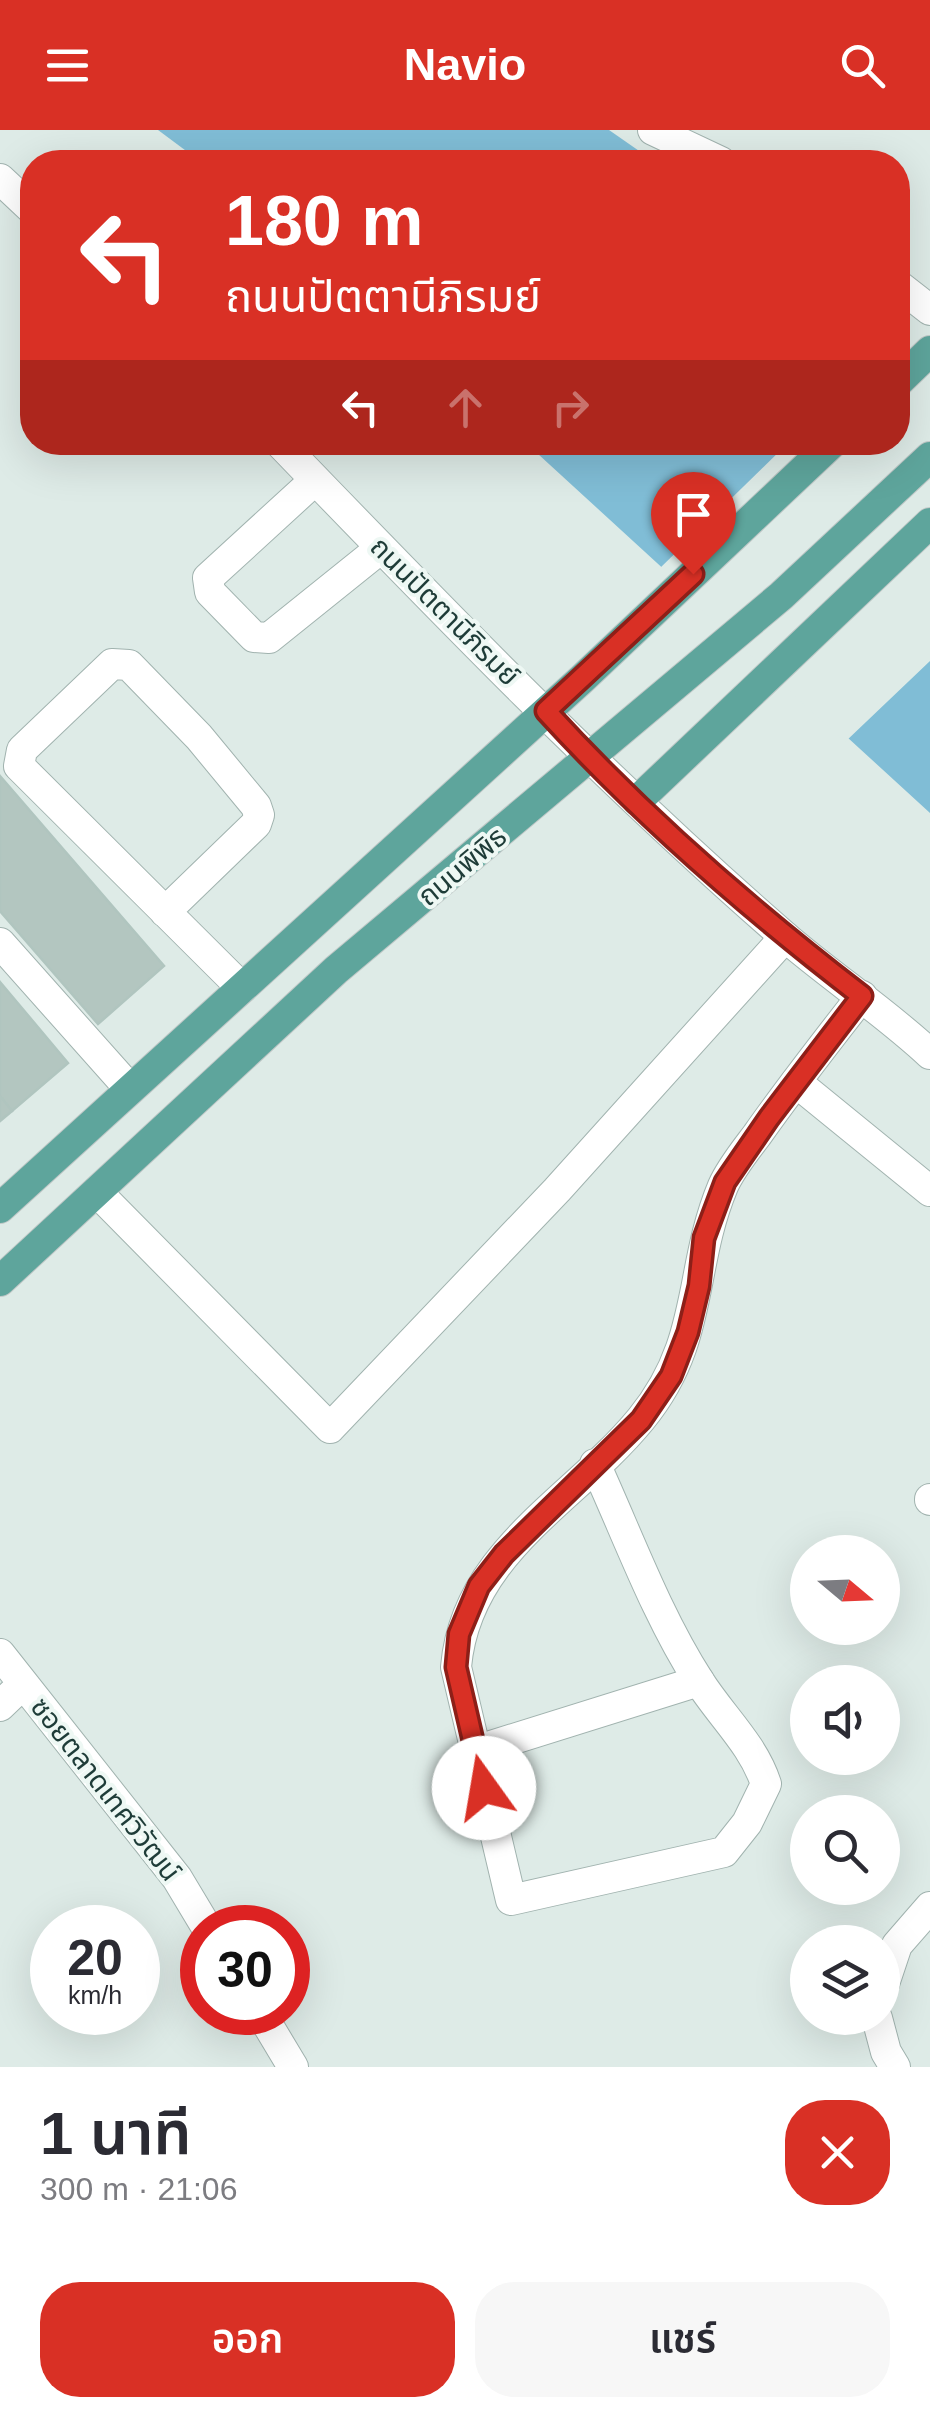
<!DOCTYPE html>
<html lang="th">
<meta charset="utf-8">
<style>
body{margin:0;font-family:Arial,"Noto Sans Thai",sans-serif;background:#f7f7f7;color:#2b2b33;height:100vh;display:flex;flex-direction:column;font-size:38px;white-space:nowrap}
*{box-sizing:border-box;margin:0}
p{font-size:32px;color:#7c7c81}
.icon{flex:none;width:55px;height:55px;fill:none;stroke:currentColor;stroke-width:2;stroke-linecap:round;stroke-linejoin:round}
.map{position:relative;height:1937px;overflow:hidden}
.drawer{display:flex;flex-direction:column;background:#fff;flex:1}
.drawer>*{flex:none}
.guide{position:absolute;left:20px;top:20px;width:890px;height:305px;border-radius:40px;box-shadow:0 10px 40px #0002;background:#d93025;color:#fff;overflow:hidden}
.needle{width:65px;rotate:109deg}
.tools{position:absolute;left:790px;top:1405px;display:grid;gap:20px}
.tools a{display:grid;place-items:center;width:110px;height:110px;border-radius:50%;background:#fff;box-shadow:0 10px 40px #0002;font-size:50px}
.speed{position:absolute;left:30px;top:1775px;display:flex;gap:20px;font-size:50px;font-weight:700;text-align:center}
.speed>*{display:grid;place-content:center;width:130px;height:130px;border-radius:50%;background:#fff;box-shadow:0 10px 40px #0002;line-height:1}
.speed small{font-size:25px;font-weight:400}
.speed .limit{border:15px solid #d22;background:#fff;color:#111}
.pin{position:absolute;display:grid;place-items:center;width:85px;height:85px;color:#fff;margin:-102px -42px;border-radius:50% 50% 50% 0;rotate:-45deg;box-shadow:0 0 10px #0007}
.pin .icon{rotate:45deg}
.me{position:absolute;width:110px;margin:-55px;rotate:347deg;stroke-linejoin:round;filter:drop-shadow(0 0 8px #0008)}
.turn{display:flex;align-items:center;gap:35px;height:210px;padding:0 40px;font-size:45px}
.turn .icon{width:130px;height:130px;stroke-width:2.5}
.turn b{display:block;font-size:70px;line-height:85px}
.lanes{display:flex;align-items:center;height:95px;padding:0 40px;background:#0003;justify-content:center;gap:50px;direction:ltr}
.lanes .off{opacity:.35}
.round{display:grid;place-items:center;flex:none;width:105px;height:105px;border-radius:40px;background:#f7f7f7}
.summary{display:flex;align-items:center;justify-content:space-between;height:170px;padding:0 40px}
h1{font-size:60px;font-weight:600;line-height:75px}
.cta{display:flex;gap:20px;margin-top:auto;padding:20px 40px}
.cta a{flex:1;height:115px;border-radius:40px;background:#d93025;color:#fff;font-size:40px;font-weight:600;line-height:115px;text-align:center}
.cta a+a{background:#f7f7f7;color:#2b2b33}
header{display:flex;justify-content:space-between;align-items:center;height:130px;padding:0 40px;background:#d93025;color:#fff;font-size:45px;font-weight:600}
.map>svg:first-child{display:block}
.water{fill:#80bdd6}
.pier{fill:#deebe7}
.building{fill:#b3c6c0;stroke:#b0c5bf;stroke-width:2.5}
.lines{fill:none;stroke-linecap:round;stroke-linejoin:round}
.minor-casing{stroke:#a1b3af;stroke-width:32}
.major-casing{stroke:#c0c8c7;stroke-width:32}
.minor{stroke:#fff;stroke-width:30}
.major{stroke:#5ea59c;stroke-width:30}
.route-casing{stroke:#8d1f18;stroke-width:25}
.route{stroke:#d93025;stroke-width:18}
.labels{text-anchor:middle;stroke-width:8;stroke-linejoin:round;paint-order:stroke}
.street-label{font-size:28px;fill:#1e3c38;stroke:#eef8f4}
</style>
<header><svg class="icon" aria-label="menu" viewBox="0 0 24 24"><path d="M4 6h16M4 12h16M4 18h16"/></svg>Navio<svg class="icon" aria-label="search" viewBox="0 0 24 24"><circle cx="10" cy="10" r="6"/><path d="M15 15l6 6"/></svg></header>
<div class="map">
<svg width="930" height="1937" viewBox="0 0 930 1937">
<rect width="100%" height="100%" fill="#deebe7"/>
<!-- water -->
<g class="water">
<polygon points="158,0 609,0 655,32 201,32"/>
<polygon points="930,257 930,683 526,313 898,312"/>
</g>
<!-- pier -->
<polygon class="pier" points="898,225 930,251 930,531 845,612 658,440 788,313 898,312"/>
<!-- building -->
<g class="building">
<polygon points="0,646 164,836 98,894 0,781"/>
<polygon points="0,852 68,933 12,981 0,966"/>
<polygon points="0,966 12,981 0,991"/>
</g>
<g class="lines">
<defs>
<g id="minor">
<polyline points="653,0 721,32"/>
<polyline points="0,49 32,79"/>
<polyline points="898,155 930,180"/>
<path d="M279,312C442,481 606,651 783,805C830,846 884,881 930,924"/>
<polyline points="315,350 208,448 210,462 254,507 269,508 381,418"/>
<polyline points="165,782 256,694 259,685 256,676 199,607 129,535 112,534 22,620 19,636 242,858"/>
<polyline points="0,813 130,959"/>
<polyline points="796,952 930,1061"/>
<polyline points="97,1062 330,1298 557,1060 785,807"/>
<path d="M595,1334C628,1406 656,1484 699,1551C721,1586 753,1614 766,1654L747,1693L724,1722L511,1770L456,1537C466,1421 574,1371 641,1289C705,1211 688,1140 723,1056C731,1038 745,1021 757,1005C790,958 826,912 862,866"/>
<polyline points="930,1369 930,1370"/>
<polyline points="0,1524 177,1748 207,1798"/>
<polyline points="0,1576 23,1554"/>
<polyline points="475,1621 699,1551"/>
<polyline points="882,1860 897,1815 930,1777"/>
<polyline points="260,1882 293,1937"/>
<polyline points="877,1888 886,1922 895,1937"/>
</g>
<g id="major">
<polyline points="898,252 930,221"/>
<polyline points="637,671 930,393"/>
<polyline points="0,1078 582,549 833,312"/>
<polyline points="0,1151 336,840 781,466 930,327"/>
</g>
</defs>
<!-- minor casing -->
<use href="#minor" class="minor-casing"/>
<!-- major casing -->
<use href="#major" class="major-casing"/>
<!-- minor -->
<use href="#minor" class="minor"/>
<!-- major -->
<use href="#major" class="major"/>
</g>
<g class="lines">
<defs>
<path id="route" d="M484,1658L456,1537L459,1504L479,1456L504,1424L641,1290L671,1246L688,1202L699,1156L704,1108L725,1052L769,988L862,866C750,780 641,685 546,581L693,444"/>
</defs>
<!-- route casing -->
<use href="#route" class="route-casing"/>
<!-- route -->
<use href="#route" class="route"/>
</g>
<g class="labels">
<!-- street labels -->
<g class="street-label">
<text transform="translate(445 481) rotate(45)" y="10">ถนนปัตตานีภิรมย์</text>
<text transform="translate(462 736) rotate(-40)" y="10">ถนนพิพิธ</text>
<text transform="translate(106 1659) rotate(52)" y="10">ซอยตลาดเทศวิวัฒน์</text>
</g>
</g>
</svg>
<div class="tools">
<a><svg class="needle" viewBox="-14 -14 28 28"><path d="M0-13l5 13h-10z" fill="#e53935"/><path d="M0 13l5-13h-10z" fill="#7c7c81"/></svg></a>
<a><svg class="icon" aria-label="sound" viewBox="0 0 24 24"><path d="M4 9h4l5-4v14l-5-4H4zM17 9q2 3 0 6"/></svg></a>
<a><svg class="icon" aria-label="search" viewBox="0 0 24 24"><circle cx="10" cy="10" r="6"/><path d="M15 15l6 6"/></svg></a>
<a><svg class="icon" aria-label="layers" viewBox="0 0 24 24"><path d="M12 4l9 5-9 5-9-5zM3 14l9 5 9-5"/></svg></a>
</div>
<div class="speed"><div>20<small>km/h</small></div><div class="limit">30</div></div>
<div class="pin" style="left:693px;top:444px;background:#d93025"><svg class="icon" aria-label="arrive" viewBox="0 0 24 24"><path d="M6 21V4h12l-3 4 3 4H6"/></svg></div>
<svg class="me" style="left:484px;top:1658px" viewBox="-20 -20 40 40"><circle r="19" fill="#fff"/><path d="M0-13L10 11 0 6-10 11z" fill="#d93025"/></svg>
<div class="guide">
<div class="turn"><svg class="icon" aria-label="left" viewBox="0 0 24 24"><path d="M17 20v-9H6M10 6l-5 5 5 5"/></svg><div><b>180 m</b>ถนนปัตตานีภิรมย์</div></div>
<div class="lanes"><svg class="icon" aria-label="left" viewBox="0 0 24 24"><path d="M17 20v-9H6M10 6l-5 5 5 5"/></svg><svg class="icon off" aria-label="ahead" viewBox="0 0 24 24"><path d="M12 20V5M6 11l6-6 6 6"/></svg><svg class="icon off" aria-label="right" viewBox="0 0 24 24"><path d="M7 20v-9h11M14 6l5 5-5 5"/></svg></div>
</div>
</div>
<section class="drawer">
<div class="summary"><div><h1>1 นาที</h1><p>300 m · 21:06</p></div><a class="round" style="background:#d93025;color:#fff"><svg class="icon" aria-label="close" viewBox="0 0 24 24"><path d="M6 6l12 12M18 6L6 18"/></svg></a></div>
<div class="cta"><a>ออก</a><a>แชร์</a></div>
</section>
